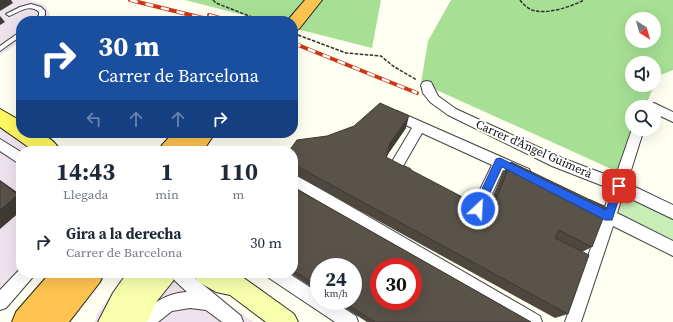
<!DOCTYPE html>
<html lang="es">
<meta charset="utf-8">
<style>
body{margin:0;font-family:"Source Serif 4",serif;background:#f2f2f3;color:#1f2937;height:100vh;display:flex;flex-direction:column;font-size:15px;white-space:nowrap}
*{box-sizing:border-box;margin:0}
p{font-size:13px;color:#747a83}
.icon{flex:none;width:22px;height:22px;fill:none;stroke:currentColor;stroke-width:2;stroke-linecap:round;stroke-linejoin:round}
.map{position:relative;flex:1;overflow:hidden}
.panel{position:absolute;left:16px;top:146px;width:282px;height:132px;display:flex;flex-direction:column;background:#fff;border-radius:16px;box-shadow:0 4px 16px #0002}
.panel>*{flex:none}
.hud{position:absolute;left:16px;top:16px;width:282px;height:122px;border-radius:16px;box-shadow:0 4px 16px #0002;background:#1a4fa0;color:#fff;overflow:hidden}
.needle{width:26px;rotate:143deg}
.tools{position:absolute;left:625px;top:12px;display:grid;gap:8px}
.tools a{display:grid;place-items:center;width:36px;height:36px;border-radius:50%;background:#fff;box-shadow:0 4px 16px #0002;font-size:20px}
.speed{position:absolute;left:310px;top:258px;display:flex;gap:8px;font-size:20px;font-weight:700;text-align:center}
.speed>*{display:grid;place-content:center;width:52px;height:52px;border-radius:50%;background:#fff;box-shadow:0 4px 16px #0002;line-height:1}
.speed small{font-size:10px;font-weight:400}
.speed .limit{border:6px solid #d22;background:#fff;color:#111}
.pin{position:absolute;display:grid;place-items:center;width:34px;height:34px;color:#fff;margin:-17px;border-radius:8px;box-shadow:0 2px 6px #0006}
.me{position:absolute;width:44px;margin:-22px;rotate:25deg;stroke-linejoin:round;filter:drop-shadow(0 0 3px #0008)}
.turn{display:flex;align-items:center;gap:14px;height:84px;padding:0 16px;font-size:18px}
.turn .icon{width:52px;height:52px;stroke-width:2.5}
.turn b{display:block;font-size:28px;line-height:34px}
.lanes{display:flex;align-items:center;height:38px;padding:0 16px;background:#0003;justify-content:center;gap:20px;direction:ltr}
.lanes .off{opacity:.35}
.eta{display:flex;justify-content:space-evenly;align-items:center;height:68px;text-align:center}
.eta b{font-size:24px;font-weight:700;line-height:28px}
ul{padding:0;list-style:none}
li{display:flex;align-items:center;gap:12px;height:56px;padding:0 16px}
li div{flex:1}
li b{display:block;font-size:15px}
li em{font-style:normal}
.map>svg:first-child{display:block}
.industrial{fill:#eee3ed}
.green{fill:#c8eeb7}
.forest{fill:#a7e094;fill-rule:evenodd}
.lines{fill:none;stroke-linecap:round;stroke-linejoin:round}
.service-casing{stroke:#424242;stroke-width:2}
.minor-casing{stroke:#424242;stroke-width:2}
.secondary-casing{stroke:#313131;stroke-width:2}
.primary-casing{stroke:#202020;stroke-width:2}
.motorway-casing{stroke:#202020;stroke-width:2}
.path{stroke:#313131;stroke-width:1.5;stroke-dasharray:3.5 1.5;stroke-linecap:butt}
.service{fill:#fff;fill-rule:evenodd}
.minor{fill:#fff;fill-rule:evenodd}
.secondary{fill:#f7ffad;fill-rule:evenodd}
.primary{fill:#fff962;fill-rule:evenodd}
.motorway{fill:#ffc450;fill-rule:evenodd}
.rail-casing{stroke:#cd3619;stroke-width:4}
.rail{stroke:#fff;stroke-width:2.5;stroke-dasharray:8;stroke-linecap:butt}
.wall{fill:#4d4740}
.shaded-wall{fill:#3e3a34}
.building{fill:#59534a;stroke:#3e3a34;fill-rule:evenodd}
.route{fill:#2563eb;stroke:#184099}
.labels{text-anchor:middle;stroke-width:4;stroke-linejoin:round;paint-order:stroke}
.street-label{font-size:12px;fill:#0f0f0f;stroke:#fff}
</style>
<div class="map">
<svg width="673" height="322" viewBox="0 0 673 322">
<rect width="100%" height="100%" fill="#fffff2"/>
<!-- industrial -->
<g class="industrial">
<polygon points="0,0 29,0 45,5 50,15 45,21 21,21 21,41 0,55"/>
<polygon points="0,116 28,151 21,151 21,273 36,273 0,312"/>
<polygon points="129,273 195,279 253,322 95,322 97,314"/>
</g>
<!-- green -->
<polygon class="green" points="619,186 673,213 673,249 609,217"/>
<!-- forest -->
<g class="forest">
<polygon points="185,0 381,0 372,48 293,28 293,21 267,21"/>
<path d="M451,0H673V70L658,76L645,107H632V129L618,172L421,83L428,41ZM632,19H654V41H632ZM632,63H654V85H632Z"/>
</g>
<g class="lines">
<defs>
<g id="service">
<path d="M31,4L41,7L45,11V15L40,21H34L39,15V12C30,3 19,12 9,16L6,14L20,7Z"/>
<polygon points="21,31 21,36 0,51 0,46"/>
</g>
<g id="minor">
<polygon points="427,81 431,82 438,96 456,109 562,158 615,178 632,129 644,129 627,183 673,205 673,219 623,195 617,213 673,241 673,256 613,226 581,322 565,322 601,219 584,211 582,206 584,201 589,200 605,207 611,189 552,166 448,115 430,102 423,93 421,85 423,82"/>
<polygon points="654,103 673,112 673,122 654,113 654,107 649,107"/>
<path d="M397,111L529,169L531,173L529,177L524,179L503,170L483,214L478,215C471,213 462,210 459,203L461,199L466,197L475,200L492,165L422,133L403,166L410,169L412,173L410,177L405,179L390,173L388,169L390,165L412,128L393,119L391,116L393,113Z"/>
<polygon points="0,139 21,152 21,165 0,151"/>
<polygon points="293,173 540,316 542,322 519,322 293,186"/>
<polygon points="21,268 21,273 35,273 32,278 6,308 0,310 0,290"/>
<path d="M169,273H189L241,316L243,322H222L206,310L190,308L172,311L158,322H139C146,304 168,293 187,292L172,278Z"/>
<polygon points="266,273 288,273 319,293 319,301 332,301 356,316 358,322 335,322 269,278"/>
</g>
<g id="secondary">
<polygon points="127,273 176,273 173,281 157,301 147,322 123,322 124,320 123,322 98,322 113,293"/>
<polygon points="194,273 234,273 241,276 294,314 298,322 266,322 230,295 216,292 197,281"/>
</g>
<path id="primary" d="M0,109L21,121V133C37,133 53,135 60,151H34L0,127Z"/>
<g id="motorway">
<polygon points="305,0 322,0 299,29 293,31 293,21 287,21"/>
<polygon points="173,133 215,133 203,151 159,151 162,145"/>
<polygon points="50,273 104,273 100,282 69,322 12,322 16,312"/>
</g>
</defs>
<!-- service casing -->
<use href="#service" class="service-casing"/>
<!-- minor casing -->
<use href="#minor" class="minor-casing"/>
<!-- secondary casing -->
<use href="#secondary" class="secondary-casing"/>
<!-- primary casing -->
<use href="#primary" class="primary-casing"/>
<!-- motorway casing -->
<use href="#motorway" class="motorway-casing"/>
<!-- path -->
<g class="path">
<polyline points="213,0 216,3 262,21"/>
<path d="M520,0C523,4 527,8 532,10C547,15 570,7 584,0"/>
<polyline points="298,35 346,53 381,56 393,66 417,80"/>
</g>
<!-- service -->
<use href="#service" class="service"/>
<!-- minor -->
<use href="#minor" class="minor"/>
<!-- secondary -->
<use href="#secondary" class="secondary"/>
<!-- primary -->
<use href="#primary" class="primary"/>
<!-- motorway -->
<use href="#motorway" class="motorway"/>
<defs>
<g id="rail">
<polyline points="130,0 215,21"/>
<polyline points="209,15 230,21"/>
<polyline points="293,43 417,93"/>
</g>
</defs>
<!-- rail casing -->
<use href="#rail" class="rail-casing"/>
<!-- rail -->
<use href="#rail" class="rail"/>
</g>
<!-- wall -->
<g class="wall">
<polygon points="406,128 388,154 386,158 487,210 503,172 511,162 592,247 582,252 568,314 555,318 293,174 293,151 327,136"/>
<polygon points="293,187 531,322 367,322 334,301 353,301 319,267 319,292 290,273 293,273"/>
</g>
<!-- shaded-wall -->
<g class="shaded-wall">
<polygon points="0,0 11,0 13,3 0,11"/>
<polygon points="0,16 5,22 0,25"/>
<polygon points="409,116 406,128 388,154 383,168 390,143"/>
<polygon points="0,180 21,195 21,211 0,229"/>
</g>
<!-- building -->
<g class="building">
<polygon points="380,103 409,116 390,143 386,157 491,212 511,162 607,208 592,247 559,230 555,238 589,255 568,314 293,164 293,151 289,151 297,140 327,136 354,126"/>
<polygon points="0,181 18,195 0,210"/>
<path d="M293,187L531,322H375L342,301H353V267H319V287L293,270ZM379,267H413V301H379Z"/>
</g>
<!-- route -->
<polygon class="route" points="500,158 606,210 615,183 622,183 623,186 612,220 605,220 502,167 481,212 474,212 473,209 474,206 496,159"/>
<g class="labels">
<!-- street labels -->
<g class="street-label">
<text transform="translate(534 149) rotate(24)" y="4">Carrer d'Àngel Guimerà</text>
</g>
</g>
</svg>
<div class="tools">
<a><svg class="needle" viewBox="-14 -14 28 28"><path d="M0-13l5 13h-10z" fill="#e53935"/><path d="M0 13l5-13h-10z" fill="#747a83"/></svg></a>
<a><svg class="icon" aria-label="sound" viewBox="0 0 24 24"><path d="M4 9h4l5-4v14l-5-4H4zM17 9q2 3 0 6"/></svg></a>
<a><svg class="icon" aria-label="search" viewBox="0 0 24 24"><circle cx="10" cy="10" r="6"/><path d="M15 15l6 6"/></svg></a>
</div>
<div class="speed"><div>24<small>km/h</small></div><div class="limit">30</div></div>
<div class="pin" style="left:619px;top:186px;background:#d93025"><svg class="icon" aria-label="arrive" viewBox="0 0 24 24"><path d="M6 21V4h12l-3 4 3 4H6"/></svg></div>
<svg class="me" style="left:478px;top:209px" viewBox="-20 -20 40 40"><circle r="17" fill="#2563eb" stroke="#fff" stroke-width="3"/><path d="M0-11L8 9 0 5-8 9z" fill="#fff"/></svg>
<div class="hud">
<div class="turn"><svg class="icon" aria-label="right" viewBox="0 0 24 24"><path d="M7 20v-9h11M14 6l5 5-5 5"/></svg><div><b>30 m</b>Carrer de Barcelona</div></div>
<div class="lanes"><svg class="icon off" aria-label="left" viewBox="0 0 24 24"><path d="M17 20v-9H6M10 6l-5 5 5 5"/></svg><svg class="icon off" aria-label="ahead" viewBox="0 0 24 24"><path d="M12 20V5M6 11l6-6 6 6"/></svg><svg class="icon off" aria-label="ahead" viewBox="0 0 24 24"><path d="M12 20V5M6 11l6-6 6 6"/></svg><svg class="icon" aria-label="right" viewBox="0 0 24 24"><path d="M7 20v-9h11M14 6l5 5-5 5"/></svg></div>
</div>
<section class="panel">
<div class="eta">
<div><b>14:43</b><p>Llegada</p></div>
<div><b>1</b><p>min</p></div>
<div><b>110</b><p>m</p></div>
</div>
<ul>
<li><svg class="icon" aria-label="right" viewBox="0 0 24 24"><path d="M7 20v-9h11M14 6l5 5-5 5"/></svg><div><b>Gira a la derecha</b><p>Carrer de Barcelona</p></div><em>30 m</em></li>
</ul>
</section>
</div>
